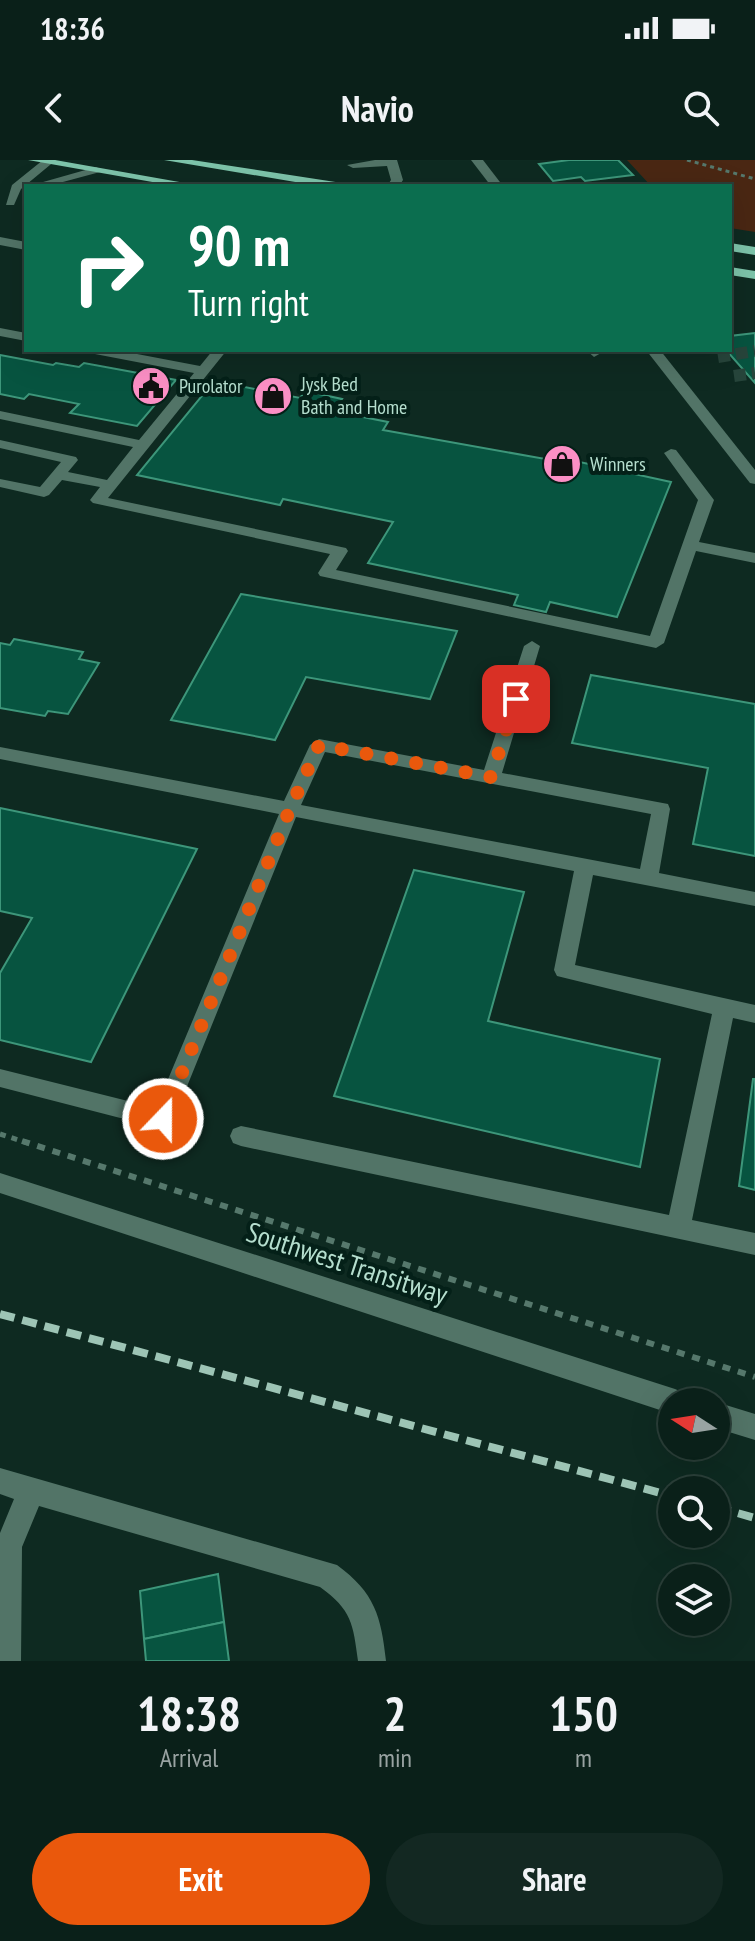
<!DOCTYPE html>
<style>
body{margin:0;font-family:"PT Sans Narrow",sans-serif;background:#132822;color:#f1f3f6;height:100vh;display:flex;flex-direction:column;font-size:30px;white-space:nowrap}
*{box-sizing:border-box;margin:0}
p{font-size:26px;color:#99a3a2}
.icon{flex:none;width:44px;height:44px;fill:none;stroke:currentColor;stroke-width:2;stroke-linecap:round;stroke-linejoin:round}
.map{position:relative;height:1501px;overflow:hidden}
.side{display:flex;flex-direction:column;background:#0a2019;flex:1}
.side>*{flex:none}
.banner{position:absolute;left:24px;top:24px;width:708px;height:168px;border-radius:0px;box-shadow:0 8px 32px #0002,0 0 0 2px #2a3e38;background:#0b6e4f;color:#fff;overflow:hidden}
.needle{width:52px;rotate:282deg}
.tools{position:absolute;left:658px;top:1228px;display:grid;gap:16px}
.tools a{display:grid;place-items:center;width:72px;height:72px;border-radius:50%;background:#0a2019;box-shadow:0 8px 32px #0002,0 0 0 2px #2a3e38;font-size:40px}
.pin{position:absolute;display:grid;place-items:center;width:68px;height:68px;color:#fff;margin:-34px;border-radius:16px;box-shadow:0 4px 12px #0006}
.me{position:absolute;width:88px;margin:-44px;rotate:22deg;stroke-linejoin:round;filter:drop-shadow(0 0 6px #0008)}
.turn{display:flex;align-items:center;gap:28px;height:168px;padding:0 32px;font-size:36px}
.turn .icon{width:104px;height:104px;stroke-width:2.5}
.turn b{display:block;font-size:56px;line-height:68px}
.eta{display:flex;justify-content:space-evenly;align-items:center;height:136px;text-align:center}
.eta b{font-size:48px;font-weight:700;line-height:56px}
.cta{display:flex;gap:16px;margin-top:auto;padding:16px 32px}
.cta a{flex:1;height:92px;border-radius:48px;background:#ea580c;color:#fff;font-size:32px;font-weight:700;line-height:92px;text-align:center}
.cta a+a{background:#132822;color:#f1f3f6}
.status{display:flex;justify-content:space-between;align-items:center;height:56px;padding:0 40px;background:#0a2019;direction:ltr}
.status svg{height:22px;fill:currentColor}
header{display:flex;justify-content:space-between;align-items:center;height:104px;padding:0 32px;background:#0a2019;font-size:36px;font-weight:700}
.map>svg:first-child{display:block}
.green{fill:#4a2713}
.building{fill:#075440;stroke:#3d967a;stroke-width:2}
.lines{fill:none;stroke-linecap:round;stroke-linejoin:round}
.minor-tunnel{stroke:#27453b;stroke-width:12;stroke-dasharray:12 6;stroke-linecap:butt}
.path-far2{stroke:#56786c;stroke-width:3;stroke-dasharray:4 4;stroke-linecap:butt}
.path-far1{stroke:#56786c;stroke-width:5;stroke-dasharray:6 6;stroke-linecap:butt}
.path{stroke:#56786c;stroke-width:6;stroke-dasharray:8 8;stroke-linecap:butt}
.minor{fill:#527467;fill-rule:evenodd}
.major{fill:#7dc4aa;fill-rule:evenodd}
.rail{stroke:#9dc4b5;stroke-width:8;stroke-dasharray:15 8;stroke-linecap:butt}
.route{stroke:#ea580c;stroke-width:14;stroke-dasharray:0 25.2}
.labels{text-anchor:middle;stroke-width:8;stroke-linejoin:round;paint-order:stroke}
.far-poi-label{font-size:20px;fill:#b5dece;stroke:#042018;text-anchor:start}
.near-street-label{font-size:28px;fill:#b5dece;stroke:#042018}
</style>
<div class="status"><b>18:36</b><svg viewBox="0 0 49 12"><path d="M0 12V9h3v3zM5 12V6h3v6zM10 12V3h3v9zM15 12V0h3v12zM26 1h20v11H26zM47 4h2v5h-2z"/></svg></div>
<header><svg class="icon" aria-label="back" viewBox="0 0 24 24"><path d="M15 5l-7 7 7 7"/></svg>Navio<svg class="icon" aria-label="search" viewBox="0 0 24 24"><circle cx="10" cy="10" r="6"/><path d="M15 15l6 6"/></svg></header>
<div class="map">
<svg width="755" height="1501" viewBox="0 0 755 1501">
<rect width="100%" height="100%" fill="#0e2a21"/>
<!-- green -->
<polygon class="green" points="627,0 755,0 755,72 730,68 730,26 651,26"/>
<!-- building -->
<g class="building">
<polygon points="569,0 618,0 633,15 585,21 581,17 553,21 539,4"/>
<polygon points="755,173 755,223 726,190 730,190 730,176"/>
<polygon points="0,195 53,205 56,203 79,207 84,203 176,220 137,266 70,253 79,244 29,234 24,239 0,234"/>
<polygon points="214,221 300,238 305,231 342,239 339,243 348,245 343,253 388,262 383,270 545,299 548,295 671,322 617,457 550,442 546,452 514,445 518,435 368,403 393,362 283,339 280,345 137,315"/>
<polygon points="241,434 457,471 430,539 306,517 275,580 171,560"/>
<polygon points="14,479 83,492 79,499 99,503 68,554 48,551 45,556 0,548 0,483 10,485"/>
<polygon points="591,515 755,544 755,696 693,684 708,608 572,583"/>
<polygon points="0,648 197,689 91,902 0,880 0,813 32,758 0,751"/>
<polygon points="414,710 524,732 488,861 660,899 640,1007 334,936"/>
<polygon points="753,919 755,919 755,1030 739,1026"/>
<polygon points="218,1414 224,1462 144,1479 140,1431"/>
<polygon points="224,1462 229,1501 146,1501 144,1479"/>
</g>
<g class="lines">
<!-- minor-tunnel -->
<g class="minor-tunnel">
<polyline points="718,197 755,191"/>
<polyline points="734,216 755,213"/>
</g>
<!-- path-far2 -->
<polyline class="path-far2" points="687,0 755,19"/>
<!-- path-far1 -->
<polyline class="path-far1" points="0,974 28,983"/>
<!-- path -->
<polyline class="path" points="22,981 755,1217"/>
<!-- minor -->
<g class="minor">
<polygon points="43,0 56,0 21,29 14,45 6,45 12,25"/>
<polygon points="375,0 397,0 403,20 399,26 387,26 391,20 387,6 353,8 347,5"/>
<polygon points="471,0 483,0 503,26 491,26"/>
<polygon points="96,7 102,10 100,12 48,26 29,26"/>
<polygon points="0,77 26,82 26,90 0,85"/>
<polygon points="0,168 26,173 26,181 0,176"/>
<polygon points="88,190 116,190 200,206 213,190 227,190 108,338 346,388 348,391 336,410 650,476 698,340 664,293 671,289 676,290 714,340 699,382 755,393 755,403 696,391 664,483 656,488 320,416 318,413 330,394 93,343 90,340 100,327 62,320 49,335 44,337 0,327 0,319 40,327 61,302 0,288 0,280 76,297 78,300 68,312 107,320 133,287 0,259 0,251 139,280 194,213 95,194"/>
<polygon points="586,190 600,190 601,193 594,197"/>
<polygon points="646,190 660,190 755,310 755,324 750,323"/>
<path d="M532,481L540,486L502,613L668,644L670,649L659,713L755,732V746L593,715L575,805L755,845V863L733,858L692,1060L755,1073V1095L241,986L233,983L230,976L233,969L241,966L669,1055L712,854L557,816L554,810L574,711L296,657L171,966L163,969L0,927V909L156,948L279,654L0,599V587L284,641L310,585L319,579L484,610L524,486ZM325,592L651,654L640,709L301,645Z"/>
<polygon points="0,1013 675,1229 684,1233 688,1242 672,1242 672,1254 0,1033"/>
<polygon points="716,1242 755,1254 755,1280 716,1268"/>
<path d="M0,1308L337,1405C375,1433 381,1456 386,1501H358C353,1464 352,1450 320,1427L39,1346L22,1387L21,1501H0V1373L14,1339L0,1334Z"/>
</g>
<!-- major -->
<g class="major">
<polygon points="28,0 55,0 202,26 175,26"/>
<polygon points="164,0 192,0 342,23 348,26 319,26"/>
<polygon points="730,83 755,87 755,95 730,91"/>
<polygon points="730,107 755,111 755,119 730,115"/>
</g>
<!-- rail -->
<g class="rail">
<polyline points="0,1154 672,1336"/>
<polyline points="716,1347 755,1358"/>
</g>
</g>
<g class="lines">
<!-- route -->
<polyline class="route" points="163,959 290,649 319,585 491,617 516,539"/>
</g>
<!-- icons -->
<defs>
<symbol id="civic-disc" viewBox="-11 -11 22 22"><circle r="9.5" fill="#fb8fc5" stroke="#042018"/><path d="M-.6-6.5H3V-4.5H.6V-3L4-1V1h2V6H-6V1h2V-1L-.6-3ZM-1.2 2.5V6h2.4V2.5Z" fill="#111"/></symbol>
<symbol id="shop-disc" viewBox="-11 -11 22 22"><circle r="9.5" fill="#fb8fc5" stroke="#042018"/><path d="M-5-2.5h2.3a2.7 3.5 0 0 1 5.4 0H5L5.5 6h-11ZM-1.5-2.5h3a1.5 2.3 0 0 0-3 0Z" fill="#111"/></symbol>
</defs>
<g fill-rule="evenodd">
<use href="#civic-disc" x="129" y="204" width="44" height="44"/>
<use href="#shop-disc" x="251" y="214" width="44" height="44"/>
<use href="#shop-disc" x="540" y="282" width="44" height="44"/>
</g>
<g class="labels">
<!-- far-poi labels -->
<g class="far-poi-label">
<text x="301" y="231">Jysk Bed<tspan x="301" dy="23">Bath and Home</tspan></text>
<text x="179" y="233">Purolator</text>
<text x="590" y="311">Winners</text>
</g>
<!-- near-street labels -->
<g class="near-street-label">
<text transform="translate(347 1103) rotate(18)" y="10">Southwest Transitway</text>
</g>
</g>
</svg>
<div class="tools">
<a><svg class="needle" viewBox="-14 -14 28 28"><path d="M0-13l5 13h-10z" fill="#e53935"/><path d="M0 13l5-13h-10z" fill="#99a3a2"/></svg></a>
<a><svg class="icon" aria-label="search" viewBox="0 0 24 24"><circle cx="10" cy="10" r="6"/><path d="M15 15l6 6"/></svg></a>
<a><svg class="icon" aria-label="layers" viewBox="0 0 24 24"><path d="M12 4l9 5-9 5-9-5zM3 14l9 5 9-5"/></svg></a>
</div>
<div class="pin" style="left:516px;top:539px;background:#d93025"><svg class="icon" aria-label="arrive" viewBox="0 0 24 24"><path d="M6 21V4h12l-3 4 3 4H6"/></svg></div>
<svg class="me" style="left:163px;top:959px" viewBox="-20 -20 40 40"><circle r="17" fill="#ea580c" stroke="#fff" stroke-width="3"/><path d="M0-11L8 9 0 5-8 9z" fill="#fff"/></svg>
<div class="banner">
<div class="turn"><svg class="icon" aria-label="right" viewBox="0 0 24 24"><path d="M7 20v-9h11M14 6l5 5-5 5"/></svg><div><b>90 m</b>Turn right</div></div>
</div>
</div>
<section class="side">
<div class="eta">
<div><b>18:38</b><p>Arrival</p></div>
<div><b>2</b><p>min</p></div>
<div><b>150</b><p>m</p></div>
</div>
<div class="cta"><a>Exit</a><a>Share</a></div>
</section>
